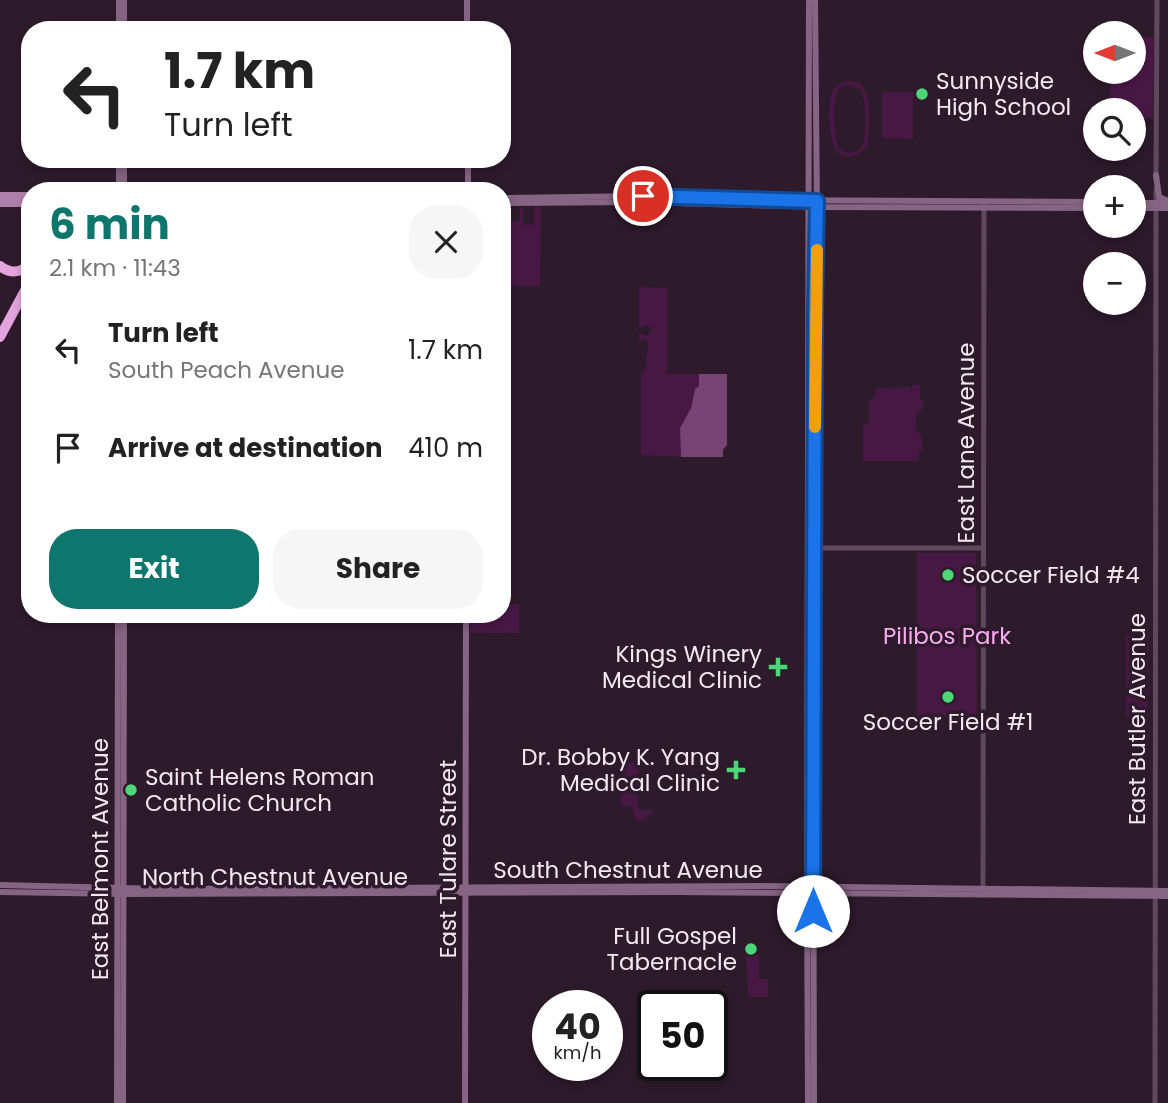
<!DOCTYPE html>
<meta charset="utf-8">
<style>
body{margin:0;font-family:Poppins,sans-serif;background:#f6f6f6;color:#222;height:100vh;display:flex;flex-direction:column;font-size:26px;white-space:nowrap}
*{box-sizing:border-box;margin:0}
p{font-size:23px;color:#767676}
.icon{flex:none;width:38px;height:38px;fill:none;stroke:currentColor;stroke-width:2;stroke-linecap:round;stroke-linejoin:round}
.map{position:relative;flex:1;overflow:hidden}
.drawer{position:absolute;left:21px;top:182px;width:490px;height:441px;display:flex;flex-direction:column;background:#fff;border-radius:28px;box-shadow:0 4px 10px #0003}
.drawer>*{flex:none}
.banner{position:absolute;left:21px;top:21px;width:490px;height:147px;border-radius:28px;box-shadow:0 4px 10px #0003;background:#fff;color:#222;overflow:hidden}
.needle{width:46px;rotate:270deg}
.buttons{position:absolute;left:1083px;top:21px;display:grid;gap:14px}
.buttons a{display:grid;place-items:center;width:63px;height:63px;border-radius:50%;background:#fff;box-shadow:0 4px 10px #0003;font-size:35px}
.speed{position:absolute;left:532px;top:990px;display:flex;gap:14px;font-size:35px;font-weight:700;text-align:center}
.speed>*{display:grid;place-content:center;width:91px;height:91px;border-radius:50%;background:#fff;box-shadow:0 4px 10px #0003;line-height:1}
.speed small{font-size:18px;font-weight:400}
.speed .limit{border:4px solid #111;border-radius:10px;background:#fff;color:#111}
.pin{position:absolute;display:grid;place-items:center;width:60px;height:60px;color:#fff;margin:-30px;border:4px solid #fff;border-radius:50%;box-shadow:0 2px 7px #0007}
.me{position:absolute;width:77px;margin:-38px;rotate:0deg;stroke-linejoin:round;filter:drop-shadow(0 0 5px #0008)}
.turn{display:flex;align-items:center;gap:24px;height:147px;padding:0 28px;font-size:32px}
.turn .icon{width:91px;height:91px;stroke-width:2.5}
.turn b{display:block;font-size:49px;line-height:60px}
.round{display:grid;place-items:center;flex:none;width:74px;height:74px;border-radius:28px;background:#f6f6f6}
.summary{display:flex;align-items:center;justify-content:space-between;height:119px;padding:0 28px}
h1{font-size:42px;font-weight:700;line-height:52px;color:#0f766e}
.button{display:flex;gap:14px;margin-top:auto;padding:14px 28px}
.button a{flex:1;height:80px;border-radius:28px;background:#0f766e;color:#fff;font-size:28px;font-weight:700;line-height:80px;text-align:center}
.button a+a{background:#f6f6f6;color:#222}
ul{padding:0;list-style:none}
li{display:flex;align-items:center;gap:21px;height:98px;padding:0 28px}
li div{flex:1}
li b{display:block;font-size:26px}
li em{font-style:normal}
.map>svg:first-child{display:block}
.green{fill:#481845;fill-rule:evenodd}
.water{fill:#774372}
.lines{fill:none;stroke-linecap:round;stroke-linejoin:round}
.tertiary{stroke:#5e495c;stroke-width:5}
.secondary{stroke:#866483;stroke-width:6}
.primary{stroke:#ae80a9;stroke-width:8}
.motorway{stroke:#e4a4dd;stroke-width:10}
.route-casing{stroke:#114b97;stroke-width:18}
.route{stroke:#1a73e8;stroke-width:12}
.slow{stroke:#f59e0b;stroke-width:12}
.poi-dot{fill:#4cd677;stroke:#2d1a2b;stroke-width:2.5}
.labels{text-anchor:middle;stroke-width:7;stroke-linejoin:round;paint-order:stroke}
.poi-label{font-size:23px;fill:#f4e7f2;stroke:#2d1a2b;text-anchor:start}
.street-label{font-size:23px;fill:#f4e7f2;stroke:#2d1a2b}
.park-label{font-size:23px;fill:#f9abf1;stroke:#2d1a2b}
</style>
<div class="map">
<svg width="1168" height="1103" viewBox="0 0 1168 1103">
<rect width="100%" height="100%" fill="#2d1a2b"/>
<!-- green -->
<g class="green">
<polygon points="1134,37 1154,37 1153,118 1134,118 1134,110 1110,110 1110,72 1134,72"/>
<path d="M844,81C878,76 868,125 868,146C859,154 852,161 838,153C829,144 827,106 832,93C834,87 839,84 844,81ZM848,85L860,89C866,97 867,135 863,144C860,151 855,152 849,153L839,149C834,140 832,99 838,91C841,86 843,86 848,85Z"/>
<polygon points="882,92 913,92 913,139 882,138"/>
<polygon points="534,206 541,206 540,286 502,286 502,221 520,221 520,207 523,207 523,225 534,225"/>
<polygon points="639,287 667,288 667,374 699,374 699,386 694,391 691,408 680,428 681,457 641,455 641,371 645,370 648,344 645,339 639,342 639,333 647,336 652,330 648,325 639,328"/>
<path d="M912,385H920V399L923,400V408L916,415V429C922,436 923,441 923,450H919V461H863V424H869V399L875,398V388L910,387L911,393Z"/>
<polygon points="917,553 974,553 976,555 977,716 917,716"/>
<polygon points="502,604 519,604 519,633 470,633 471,614 502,614"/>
<polygon points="1126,635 1149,635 1148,717 1126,717"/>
<polygon points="621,763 638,763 638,806 636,806 640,810 654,810 654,812 641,821 635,818 632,806 621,806"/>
<polygon points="746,955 759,955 759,979 768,979 768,997 748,997"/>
</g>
<!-- water -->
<polygon class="water" points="699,374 727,374 727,445 723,450 723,457 681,457 680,428 691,408 695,389 699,386"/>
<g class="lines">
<!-- tertiary -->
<g class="tertiary">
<polyline points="1156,179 1157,0"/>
<polyline points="811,548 983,548"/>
<polyline points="983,891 984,204"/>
<polyline points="1155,1103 1156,189"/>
</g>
<!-- secondary -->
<g class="secondary">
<polyline points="119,0 119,30"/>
<polyline points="124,0 124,30"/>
<polyline points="467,30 467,0"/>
<polyline points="468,159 468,191"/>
<polyline points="1156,175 1159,197 1166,200"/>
<polyline points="119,191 119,159"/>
<polyline points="124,191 124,159"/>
<polyline points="502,198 643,196 749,200 1096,202"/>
<polyline points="502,203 640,202 822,207 1096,208"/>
<polyline points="1134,203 1168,203"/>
<polyline points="1134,208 1168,208"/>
<polyline points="0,885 163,889 765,886 1168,891"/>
<polyline points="0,892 126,894 679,892 1168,896"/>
<polyline points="117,1103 118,614"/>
<polyline points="123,1103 124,614"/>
<polyline points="465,1103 466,614"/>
<polyline points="808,1103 807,887 809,0"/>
<polyline points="814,1103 813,726 817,207 815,0"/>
</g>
<!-- primary -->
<g class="primary">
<polyline points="0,196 30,196"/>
<polyline points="0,203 30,203"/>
</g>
<!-- motorway -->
<g class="motorway">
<path d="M0,266C10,274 21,273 30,264"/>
<polyline points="0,337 30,281"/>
</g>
</g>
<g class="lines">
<defs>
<polyline id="route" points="643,196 817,201 815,311 813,911"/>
</defs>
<!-- route casing -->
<use href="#route" class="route-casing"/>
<!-- route -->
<use href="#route" class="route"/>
<!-- slow -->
<polyline class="slow" points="815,427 817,250"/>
</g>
<!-- markers -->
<g class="poi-dot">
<circle cx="922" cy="94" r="7"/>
<circle cx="948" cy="575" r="7"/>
<path d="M774.5 656.5h7v7h7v7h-7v7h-7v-7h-7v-7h7z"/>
<circle cx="948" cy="697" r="7"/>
<path d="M732.5 759.5h7v7h7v7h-7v7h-7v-7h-7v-7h7z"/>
<circle cx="131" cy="790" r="7"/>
<circle cx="751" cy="949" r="7"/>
</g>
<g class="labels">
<!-- poi labels -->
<g class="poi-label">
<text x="936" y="89">Sunnyside<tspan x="936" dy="26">High School</tspan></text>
<text x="962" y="583">Soccer Field #4</text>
<text x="762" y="662" text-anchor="end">Kings Winery<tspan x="762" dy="26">Medical Clinic</tspan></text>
<text x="948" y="730" text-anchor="middle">Soccer Field #1</text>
<text x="720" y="765" text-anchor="end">Dr. Bobby K. Yang<tspan x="720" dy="26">Medical Clinic</tspan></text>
<text x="145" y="785">Saint Helens Roman<tspan x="145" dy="26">Catholic Church</tspan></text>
<text x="737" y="944" text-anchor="end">Full Gospel<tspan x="737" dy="26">Tabernacle</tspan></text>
</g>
<!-- street labels -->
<g class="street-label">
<text transform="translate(966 443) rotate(-90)" y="8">East Lane Avenue</text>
<text transform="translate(1137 719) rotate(-90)" y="8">East Butler Avenue</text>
<text transform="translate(100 859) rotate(-90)" y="8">East Belmont Avenue</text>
<text transform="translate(448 859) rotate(-90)" y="8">East Tulare Street</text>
<text x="628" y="878">South Chestnut Avenue</text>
<text x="275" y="885">North Chestnut Avenue</text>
</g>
<!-- park labels -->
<g class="park-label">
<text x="947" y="644">Pilibos Park</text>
</g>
</g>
</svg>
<div class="buttons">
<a><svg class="needle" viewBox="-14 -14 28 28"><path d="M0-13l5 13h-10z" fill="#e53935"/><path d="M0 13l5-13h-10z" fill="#767676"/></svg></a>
<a><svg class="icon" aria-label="search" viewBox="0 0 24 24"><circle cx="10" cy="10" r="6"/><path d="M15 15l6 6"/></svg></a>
<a>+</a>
<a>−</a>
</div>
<div class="speed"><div>40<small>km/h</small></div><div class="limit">50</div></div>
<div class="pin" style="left:643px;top:196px;background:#d93025"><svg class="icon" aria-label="arrive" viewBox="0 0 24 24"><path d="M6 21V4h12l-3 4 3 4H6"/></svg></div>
<svg class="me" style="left:813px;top:911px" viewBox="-20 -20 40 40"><circle r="19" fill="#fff"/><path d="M0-13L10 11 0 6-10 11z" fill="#1a73e8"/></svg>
<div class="banner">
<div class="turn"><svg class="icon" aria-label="left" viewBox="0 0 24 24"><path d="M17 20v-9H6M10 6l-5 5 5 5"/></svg><div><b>1.7 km</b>Turn left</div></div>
</div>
<section class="drawer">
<div class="summary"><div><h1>6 min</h1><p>2.1 km · 11:43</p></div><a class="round"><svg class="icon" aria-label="close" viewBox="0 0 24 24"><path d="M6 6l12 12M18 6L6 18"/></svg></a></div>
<ul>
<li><svg class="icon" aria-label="left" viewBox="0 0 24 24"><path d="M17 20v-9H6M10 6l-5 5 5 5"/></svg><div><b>Turn left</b><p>South Peach Avenue</p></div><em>1.7 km</em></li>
<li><svg class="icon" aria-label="arrive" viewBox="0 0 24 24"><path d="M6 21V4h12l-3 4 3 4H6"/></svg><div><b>Arrive at destination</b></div><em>410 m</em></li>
</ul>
<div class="button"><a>Exit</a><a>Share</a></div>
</section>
</div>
